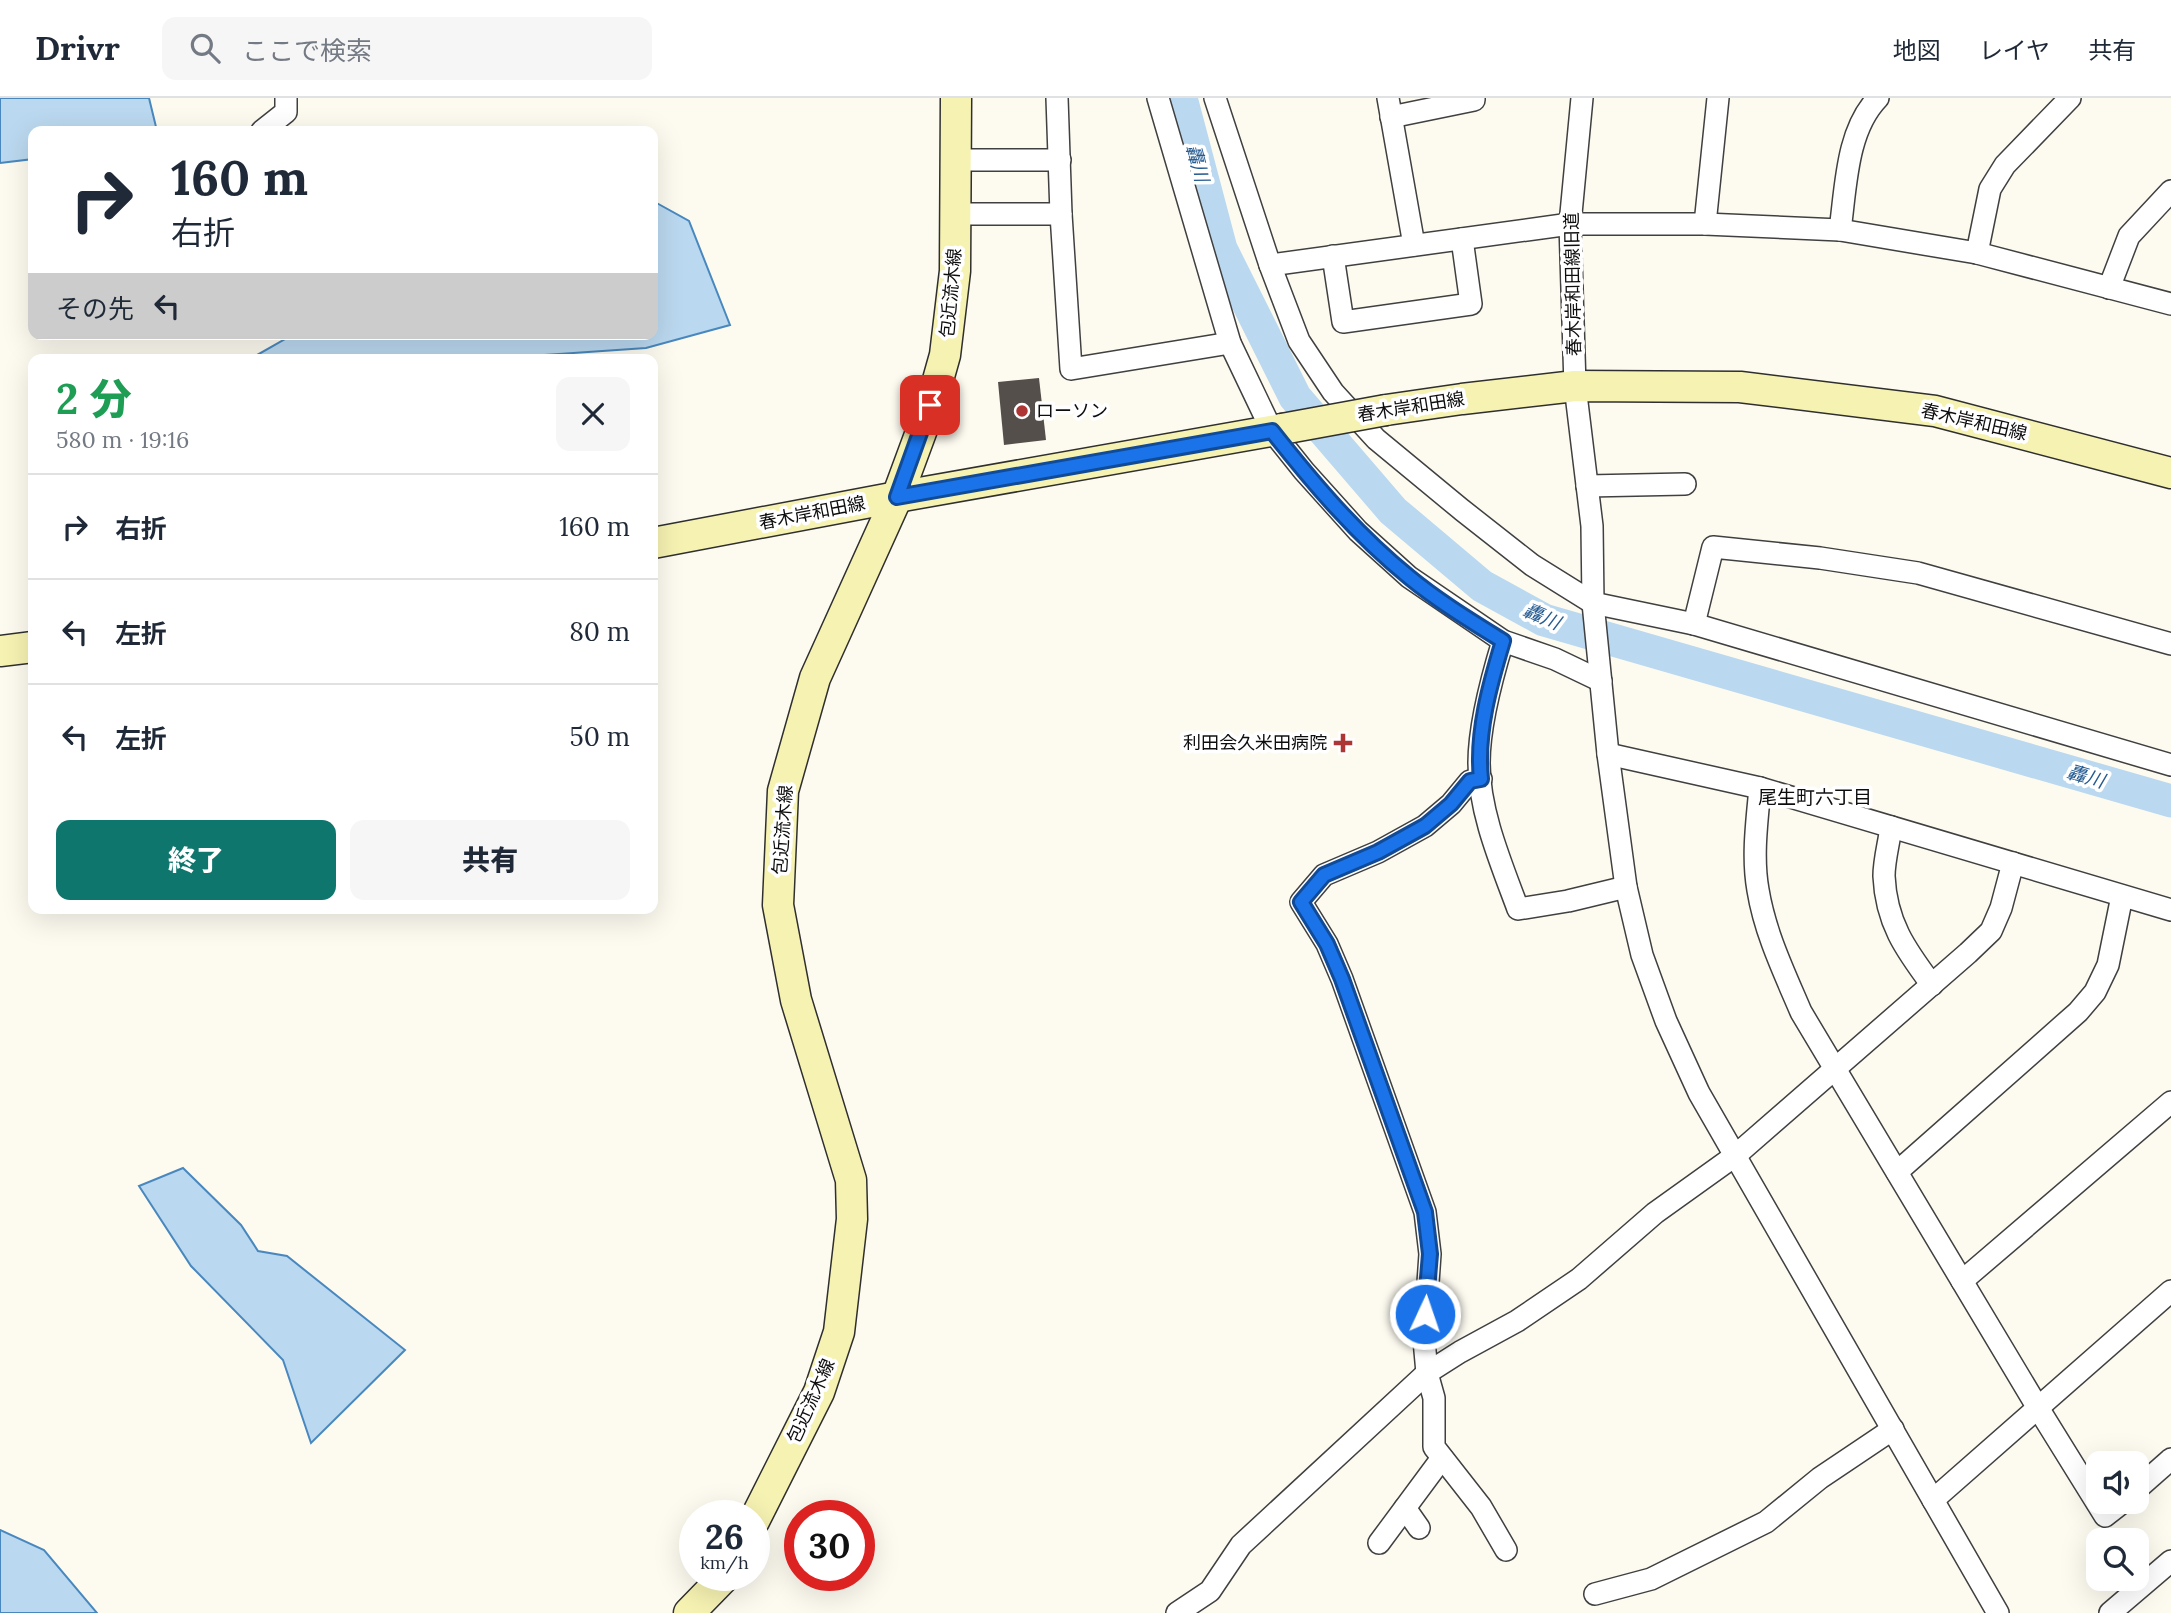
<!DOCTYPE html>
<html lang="ja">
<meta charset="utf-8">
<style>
body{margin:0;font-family:Lora,"Noto Sans JP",serif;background:#f6f6f7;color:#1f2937;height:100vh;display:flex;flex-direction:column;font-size:26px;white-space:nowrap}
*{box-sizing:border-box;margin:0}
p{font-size:23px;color:#747a83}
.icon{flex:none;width:38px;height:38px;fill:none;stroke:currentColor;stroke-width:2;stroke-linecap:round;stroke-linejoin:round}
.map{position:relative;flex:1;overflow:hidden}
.sheet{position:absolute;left:28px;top:256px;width:630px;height:560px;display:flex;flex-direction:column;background:#fff;border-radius:14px;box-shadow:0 7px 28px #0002}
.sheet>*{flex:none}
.guide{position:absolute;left:28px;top:28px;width:630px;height:214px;border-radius:14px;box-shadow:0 7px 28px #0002;background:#fff;color:#1f2937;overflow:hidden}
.buttons{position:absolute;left:2086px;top:1353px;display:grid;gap:14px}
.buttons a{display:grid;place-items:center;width:63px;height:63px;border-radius:14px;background:#fff;box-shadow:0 7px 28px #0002;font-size:35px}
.speed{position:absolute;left:679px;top:1402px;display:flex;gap:14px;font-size:35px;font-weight:700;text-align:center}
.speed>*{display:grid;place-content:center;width:91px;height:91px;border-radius:50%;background:#fff;box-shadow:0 7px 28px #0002;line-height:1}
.speed small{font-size:18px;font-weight:400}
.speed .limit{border:10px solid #d22;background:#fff;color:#111}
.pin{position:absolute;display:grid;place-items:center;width:60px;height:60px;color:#fff;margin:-30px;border-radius:14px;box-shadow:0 4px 10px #0006}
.me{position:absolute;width:77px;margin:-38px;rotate:3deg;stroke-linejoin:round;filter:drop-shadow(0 0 5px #0008)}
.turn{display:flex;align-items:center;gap:24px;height:147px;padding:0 28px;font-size:32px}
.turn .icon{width:91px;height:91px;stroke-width:2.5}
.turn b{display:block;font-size:49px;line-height:60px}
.then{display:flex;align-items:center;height:66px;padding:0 28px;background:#0003;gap:14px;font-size:26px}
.round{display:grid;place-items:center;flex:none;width:74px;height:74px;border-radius:14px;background:#f6f6f7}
.summary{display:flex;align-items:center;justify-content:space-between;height:119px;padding:0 28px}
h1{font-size:42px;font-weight:800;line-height:52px;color:#1e9e55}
.cta{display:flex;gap:14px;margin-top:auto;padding:14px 28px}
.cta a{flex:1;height:80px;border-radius:14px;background:#0f766e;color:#fff;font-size:28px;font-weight:800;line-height:80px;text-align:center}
.cta a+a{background:#f6f6f7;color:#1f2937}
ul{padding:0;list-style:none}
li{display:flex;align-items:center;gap:21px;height:105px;padding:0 28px;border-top:2px solid #e0e1e3}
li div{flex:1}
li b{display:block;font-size:26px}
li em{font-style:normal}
header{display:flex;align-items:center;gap:42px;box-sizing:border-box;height:98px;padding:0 35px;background:#fff;border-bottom:2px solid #e0e1e3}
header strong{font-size:33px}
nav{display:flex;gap:38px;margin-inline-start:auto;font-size:24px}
.search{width:490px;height:63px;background:#f6f6f7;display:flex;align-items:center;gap:18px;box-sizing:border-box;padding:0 24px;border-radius:14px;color:#747a83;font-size:26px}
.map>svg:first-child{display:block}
.water{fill:#bad8ef;stroke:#4988be;stroke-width:2}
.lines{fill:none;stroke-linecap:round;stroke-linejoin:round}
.river{stroke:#bad8ef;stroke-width:33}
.building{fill:#554f4b}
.street-casing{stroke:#404040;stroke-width:24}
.secondary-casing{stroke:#2f2f2f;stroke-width:33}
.street{stroke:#fff;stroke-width:21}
.secondary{stroke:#f6f2b2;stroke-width:30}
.secondary-bridge-casing{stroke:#2f2f2f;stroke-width:33;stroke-linecap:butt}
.secondary-bridge{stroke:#f6f2b2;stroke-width:30}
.route-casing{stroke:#114b97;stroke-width:18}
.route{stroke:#1a73e8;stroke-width:12}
.poi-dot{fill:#ad3635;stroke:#fff;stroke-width:2.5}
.labels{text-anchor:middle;stroke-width:7;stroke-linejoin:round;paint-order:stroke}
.street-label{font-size:18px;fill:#0d0d0d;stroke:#fff}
.poi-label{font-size:18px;fill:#0d0d0d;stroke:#fff;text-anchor:start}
.water-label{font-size:19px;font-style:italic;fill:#255b91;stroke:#fff}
.neighbourhood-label{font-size:19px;fill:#0d0d0d;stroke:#fff}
</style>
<header>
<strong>Drivr</strong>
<div class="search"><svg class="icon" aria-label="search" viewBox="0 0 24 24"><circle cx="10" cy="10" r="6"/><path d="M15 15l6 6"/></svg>ここで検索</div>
<nav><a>地図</a><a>レイヤ</a><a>共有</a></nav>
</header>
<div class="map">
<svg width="2171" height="1515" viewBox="0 0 2171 1515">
<rect width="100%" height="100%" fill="#fdfbf0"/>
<!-- water -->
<g class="water">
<polygon points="0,0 149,0 157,33 33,33 33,61 0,65"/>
<polygon points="653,103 689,123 730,227 646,250 487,261 250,261 294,236 653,236"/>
<polygon points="183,1070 241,1127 258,1153 287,1158 405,1252 311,1345 283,1262 191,1168 139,1088"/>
<polygon points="0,1432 44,1452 97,1515 0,1515"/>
</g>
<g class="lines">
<!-- river -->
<polyline class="river" points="1181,0 1221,151 1295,299 1393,413 1482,488 1544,522 2171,703"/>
</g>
<!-- building -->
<polygon class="building" points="1039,280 1046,342 1004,347 998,284"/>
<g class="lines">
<defs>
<g id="street">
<polyline points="1057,0 1061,116 1071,271 1230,245"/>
<polyline points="1158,0 1230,245 1272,333 1304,373 1358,433 1409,479 1503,543 1555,561 1601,583"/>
<polyline points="1215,0 1270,167 1299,243 1333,294 1376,341 1462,412 1532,467 1593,505 1694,526 2171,667"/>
<polyline points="1388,0 1414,147"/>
<polyline points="1582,0 1570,126 1575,288 1592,428 1593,505 1608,656 1626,789 1642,857 1666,923 1699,995 1998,1515"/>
<polyline points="1391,19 1474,2 1474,0"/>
<polyline points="262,33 286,14 286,0"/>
<polyline points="956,62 1060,62"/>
<polyline points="956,116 1061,116"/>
<polyline points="1705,126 1718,0"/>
<path d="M1840,132C1846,90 1846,33 1878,0"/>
<polyline points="1977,155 1990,91 2005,67 2070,0"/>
<polyline points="1333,158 1343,224 1471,206 1462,141"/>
<polyline points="1270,167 1570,126 1705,126 1840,132 1977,155 2171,206"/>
<polyline points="2109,190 2129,138 2171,93"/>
<polyline points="1587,388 1685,386"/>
<polyline points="1694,526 1713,449 1820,460 1918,475 2171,546"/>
<path d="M1503,543C1492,579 1479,627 1479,665C1479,714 1501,765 1518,811L1568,803L1626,789"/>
<polyline points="1608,656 1760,690 2171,812"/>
<polyline points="1481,681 1470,683 1451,706 1425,728 1378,754 1324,777 1301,804 1327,846 1342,881 1425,1114 1430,1156 1424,1242 1427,1275 1434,1300 1434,1349 1481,1409 1506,1452"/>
<path d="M1760,690C1757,723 1752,759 1758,792C1765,835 1784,874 1801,914L2038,1310L2105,1418L2123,1404"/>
<path d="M1891,729C1889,745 1884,762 1884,778C1886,824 1905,851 1932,887"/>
<polyline points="1897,1074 2078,914 2095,894 2108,867 2122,798"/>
<polyline points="1962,1183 2171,1004"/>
<polyline points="2137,1391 2171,1361"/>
<polyline points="1933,1402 2171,1193"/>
<polyline points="1405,1410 1419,1430"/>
<polyline points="1379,1445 1442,1360"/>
<polyline points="1595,1496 1651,1481 1766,1424 1820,1380 1893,1331"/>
<polyline points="1177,1515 1210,1493 1241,1447 1427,1275 1460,1254 1517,1223 1579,1181 1655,1115 1736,1057 1968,855 1991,833 2001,810 2013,765"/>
<polyline points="2110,1515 2171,1463"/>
</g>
<g id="secondary">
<polyline points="1386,312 1462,301 1575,288 1740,289 1935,313 2171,375"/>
<polyline points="653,445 897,399 1282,331"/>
<polyline points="0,553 33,549"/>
<polyline points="754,1423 819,1294 839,1234 852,1121 851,1082 796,902 778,807 783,693 815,580 897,399 931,307 945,257 955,173 956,0"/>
<polyline points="689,1515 726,1477"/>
</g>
</defs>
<!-- street casing -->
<use href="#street" class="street-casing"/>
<!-- secondary casing -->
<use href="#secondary" class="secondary-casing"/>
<!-- street -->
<use href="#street" class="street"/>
<!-- secondary -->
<use href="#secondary" class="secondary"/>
<defs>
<polyline id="secondary-bridge" points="1282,331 1386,312"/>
</defs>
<!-- secondary-bridge casing -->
<use href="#secondary-bridge" class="secondary-bridge-casing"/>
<!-- secondary-bridge -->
<use href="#secondary-bridge" class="secondary-bridge"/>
</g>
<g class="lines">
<defs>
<path id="route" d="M930,307L897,399L1272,333C1313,385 1357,437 1409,479C1438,503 1471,523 1503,543C1490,586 1476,635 1481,681L1470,683L1451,706L1425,728L1378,754L1324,777L1301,804L1327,846L1342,881L1425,1114L1430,1156L1425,1216"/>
</defs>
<!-- route casing -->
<use href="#route" class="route-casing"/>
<!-- route -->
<use href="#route" class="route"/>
</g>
<!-- markers -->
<g class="poi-dot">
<circle cx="1022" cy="313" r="7"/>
<path d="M1339.5 634.5h7v7h7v7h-7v7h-7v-7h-7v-7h7z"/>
</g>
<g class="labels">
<!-- street labels -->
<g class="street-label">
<text transform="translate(1573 186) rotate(-91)" y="6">春木岸和田線旧道</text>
<text transform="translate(951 195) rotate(-85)" y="6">包近流木線</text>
<text transform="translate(1411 309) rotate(-9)" y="6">春木岸和田線</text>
<text transform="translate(1974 324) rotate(13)" y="6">春木岸和田線</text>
<text transform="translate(812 415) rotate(-11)" y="6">春木岸和田線</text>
<text transform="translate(783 732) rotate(-86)" y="6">包近流木線</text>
<text transform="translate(811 1303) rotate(-66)" y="6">包近流木線</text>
</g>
<!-- poi labels -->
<g class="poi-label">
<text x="1036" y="319">ローソン</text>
<text x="1327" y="651" text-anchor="end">利田会久米田病院</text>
</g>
<!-- water labels -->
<g class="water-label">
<text transform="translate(1198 65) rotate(75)" y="7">轟川</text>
<text transform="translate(1542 518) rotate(23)" y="7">轟川</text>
<text transform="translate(2086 678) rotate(16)" y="7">轟川</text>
</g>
<!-- neighbourhood labels -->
<g class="neighbourhood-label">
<text x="1815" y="706">尾生町六丁目</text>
</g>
</g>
</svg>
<div class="buttons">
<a><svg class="icon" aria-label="sound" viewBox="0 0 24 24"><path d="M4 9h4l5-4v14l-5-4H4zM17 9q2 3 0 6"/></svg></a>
<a><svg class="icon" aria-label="search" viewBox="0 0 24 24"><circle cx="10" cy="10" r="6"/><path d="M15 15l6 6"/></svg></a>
</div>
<div class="speed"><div>26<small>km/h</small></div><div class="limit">30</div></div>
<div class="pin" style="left:930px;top:307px;background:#d93025"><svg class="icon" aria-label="arrive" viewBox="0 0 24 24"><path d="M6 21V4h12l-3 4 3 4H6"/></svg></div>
<svg class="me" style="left:1425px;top:1216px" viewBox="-20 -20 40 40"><circle r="17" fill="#1a73e8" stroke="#fff" stroke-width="3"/><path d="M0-11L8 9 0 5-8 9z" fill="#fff"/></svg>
<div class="guide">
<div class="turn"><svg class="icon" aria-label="right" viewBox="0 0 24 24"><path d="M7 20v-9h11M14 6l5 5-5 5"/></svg><div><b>160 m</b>右折</div></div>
<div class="then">その先<svg class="icon" aria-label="left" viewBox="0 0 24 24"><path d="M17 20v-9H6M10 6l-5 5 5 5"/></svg></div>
</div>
<section class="sheet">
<div class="summary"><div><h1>2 分</h1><p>580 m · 19:16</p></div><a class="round"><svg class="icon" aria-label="close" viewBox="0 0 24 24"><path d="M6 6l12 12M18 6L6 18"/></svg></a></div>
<ul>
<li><svg class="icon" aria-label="right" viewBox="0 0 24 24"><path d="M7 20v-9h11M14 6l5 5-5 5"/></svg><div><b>右折</b></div><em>160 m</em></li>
<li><svg class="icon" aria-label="left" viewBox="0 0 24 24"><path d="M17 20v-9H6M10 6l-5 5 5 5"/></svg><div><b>左折</b></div><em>80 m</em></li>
<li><svg class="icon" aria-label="left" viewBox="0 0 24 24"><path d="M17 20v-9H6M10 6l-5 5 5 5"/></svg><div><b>左折</b></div><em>50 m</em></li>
</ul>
<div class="cta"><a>終了</a><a>共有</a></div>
</section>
</div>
